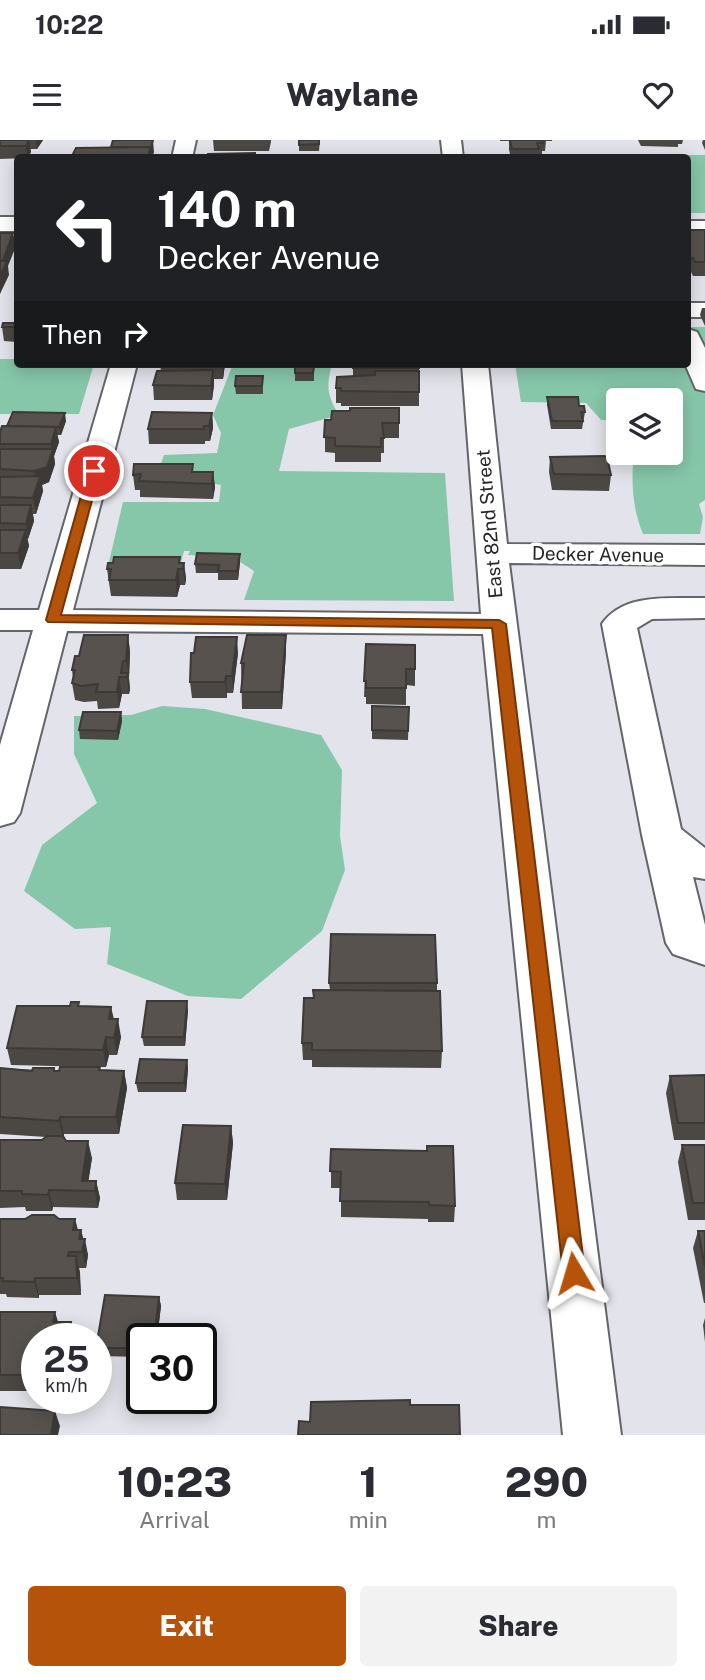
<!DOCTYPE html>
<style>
body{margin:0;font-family:"Public Sans",sans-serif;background:#f2f2f3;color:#2b2b33;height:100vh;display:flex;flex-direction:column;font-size:26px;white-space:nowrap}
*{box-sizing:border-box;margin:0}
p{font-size:23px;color:#7c7c81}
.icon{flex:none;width:38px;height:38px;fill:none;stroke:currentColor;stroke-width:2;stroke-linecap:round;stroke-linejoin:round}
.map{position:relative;height:1295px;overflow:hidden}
.drawer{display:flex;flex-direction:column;background:#fff;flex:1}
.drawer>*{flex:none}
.guide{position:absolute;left:14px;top:14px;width:677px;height:214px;border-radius:7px;box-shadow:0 4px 18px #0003;background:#202124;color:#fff;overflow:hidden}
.buttons{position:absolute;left:606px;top:248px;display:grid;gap:14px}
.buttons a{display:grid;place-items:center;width:77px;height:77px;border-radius:7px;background:#fff;box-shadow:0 4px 18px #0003;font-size:35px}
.speed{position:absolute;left:21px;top:1183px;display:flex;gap:14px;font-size:35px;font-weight:700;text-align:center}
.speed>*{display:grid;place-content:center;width:91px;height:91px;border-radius:50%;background:#fff;box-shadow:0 4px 18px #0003;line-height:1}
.speed small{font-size:18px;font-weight:400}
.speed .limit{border:4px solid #111;border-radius:10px;background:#fff;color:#111}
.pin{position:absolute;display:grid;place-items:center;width:60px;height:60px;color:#fff;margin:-30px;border:4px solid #fff;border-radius:50%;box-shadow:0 2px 7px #0007}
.me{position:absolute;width:77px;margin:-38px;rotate:353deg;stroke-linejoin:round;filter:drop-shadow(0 0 5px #0008)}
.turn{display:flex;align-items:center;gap:24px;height:147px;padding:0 28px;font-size:32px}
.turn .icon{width:91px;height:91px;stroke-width:2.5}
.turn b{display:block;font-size:49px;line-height:60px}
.then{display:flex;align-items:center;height:66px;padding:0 28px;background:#0003;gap:14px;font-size:26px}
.eta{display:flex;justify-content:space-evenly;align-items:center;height:119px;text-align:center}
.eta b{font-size:42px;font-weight:800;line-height:49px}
.action{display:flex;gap:14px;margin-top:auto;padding:14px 28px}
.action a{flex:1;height:80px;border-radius:7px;background:#b45309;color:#fff;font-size:28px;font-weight:800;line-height:80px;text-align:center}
.action a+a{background:#f2f2f3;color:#2b2b33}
.status{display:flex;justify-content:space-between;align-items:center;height:49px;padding:0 35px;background:#fff;direction:ltr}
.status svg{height:19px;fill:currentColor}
header{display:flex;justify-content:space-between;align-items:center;height:91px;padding:0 28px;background:#fff;font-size:32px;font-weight:800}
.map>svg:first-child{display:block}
.green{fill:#87c7a9}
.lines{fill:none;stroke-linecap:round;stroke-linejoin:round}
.minor-casing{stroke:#64646a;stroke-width:4}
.minor{fill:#fff;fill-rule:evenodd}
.wall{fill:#4b4743}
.shaded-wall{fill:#3d3937}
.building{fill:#57524e;stroke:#3d3937;stroke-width:2}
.route{fill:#b45309;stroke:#753606;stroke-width:2}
.labels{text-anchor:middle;stroke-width:7;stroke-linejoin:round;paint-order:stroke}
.street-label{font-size:19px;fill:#262629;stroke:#fff}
</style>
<div class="status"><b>10:22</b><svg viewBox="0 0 49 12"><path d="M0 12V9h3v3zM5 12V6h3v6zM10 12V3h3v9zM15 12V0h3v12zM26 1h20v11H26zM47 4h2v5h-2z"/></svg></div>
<header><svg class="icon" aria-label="menu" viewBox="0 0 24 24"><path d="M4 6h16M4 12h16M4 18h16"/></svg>Waylane<svg class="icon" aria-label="heart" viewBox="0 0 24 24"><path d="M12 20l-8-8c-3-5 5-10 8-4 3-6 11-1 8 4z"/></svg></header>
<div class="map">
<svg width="705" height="1295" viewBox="0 0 705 1295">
<rect width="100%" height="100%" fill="#e3e3eb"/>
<!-- green -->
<g class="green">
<polygon points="610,15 705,15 705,73 688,73 688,18 611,18"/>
<path d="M692,187H705V360L699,364L703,377L700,394H643C632,367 631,342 634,313H670V261H618V280H601L586,263L521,262L515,224H688V189Z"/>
<polygon points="0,219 17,219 18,224 94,224 79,274 0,274"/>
<path d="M233,224H338L331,228C326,248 328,257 339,275L289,289L279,331L445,333L454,461L244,460L254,431L234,418L188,415L190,411H184L180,426L109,422L123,362H219L221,345L157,334L164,315L217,313L221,293L213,275Z"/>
<polygon points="162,566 205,569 321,595 342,630 340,696 345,730 322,791 241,859 188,856 107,824 111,787 75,789 24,751 42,705 97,663 74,614 74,576 131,575"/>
</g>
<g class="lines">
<defs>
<g id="minor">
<polygon points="176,0 196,0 192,18 172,18"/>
<polygon points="441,0 461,0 463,18 443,18"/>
<rect x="0" y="77" width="18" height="14"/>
<rect x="688" y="81" width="17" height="14"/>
<rect x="688" y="163" width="17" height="14"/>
<polygon points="688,189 697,192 705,208 705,251 696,249 685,224 688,224"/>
<polygon points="111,224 137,224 73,470 481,474 462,224 488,224 507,404 705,405 705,425 509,423 621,1295 563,1295 483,494 67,491 20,673 14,682 0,686 0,605 33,490 0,490 0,470 39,470"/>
<path d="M705,458V478L652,479L637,488L681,689L705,708V739L693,737L705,785V825L673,814L666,803L642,695L602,484C624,452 671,459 705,458Z"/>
</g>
</defs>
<!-- minor casing -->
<use href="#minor" class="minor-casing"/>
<!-- minor -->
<use href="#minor" class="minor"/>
</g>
<!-- wall -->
<g class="wall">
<polygon points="0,0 43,0 37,9 30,9 31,12 28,18 0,19"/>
<polygon points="213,0 271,0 271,2 269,11 214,11"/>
<polygon points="299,0 320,0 319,11 299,11"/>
<polygon points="500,0 552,0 552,1 546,1 545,11 542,11 542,15 538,15 538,18 511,18 509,10 509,1 500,1"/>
<polygon points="638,0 683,0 682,4 678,4 678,7 641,6"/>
<polygon points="703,0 705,0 705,10 702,3"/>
<polygon points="688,90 705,90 705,136 693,136 691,132 688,132"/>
<polygon points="702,168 705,168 705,186 700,175"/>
<polygon points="16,183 18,192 17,202 4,201 2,187"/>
<polygon points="160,224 225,224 223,239 214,239 214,245 212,260 154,260 153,245 161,231"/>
<polygon points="353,224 419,224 419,266 341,266 341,263 336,263 336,248 353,236"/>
<rect x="295" y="227" width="19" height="14"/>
<polygon points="263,236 263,254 236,254 235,246"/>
<polygon points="547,257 579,266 585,272 582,289 551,289 547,265"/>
<polygon points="399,268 399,298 384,298 384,313 381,313 381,322 335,322 335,313 325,312 325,280 331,280 350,271"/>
<polygon points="212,273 213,288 210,301 205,301 205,304 149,304 148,289"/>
<polygon points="616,274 618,274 618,296 615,282"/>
<polygon points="66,281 61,295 57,295 59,302 54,316 55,324 49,342 42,345 43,351 36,374 33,374 34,381 28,399 27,399 29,406 21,429 0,429 0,292"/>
<polygon points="550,317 611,335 609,351 552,350 549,332"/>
<polygon points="213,332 215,347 213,359 140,357 140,350 135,350 133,335"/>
<polygon points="240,414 240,422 238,440 218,440 218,433 196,433 195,424"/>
<polygon points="184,423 186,439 185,445 180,445 177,457 111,456 107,429"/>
<polygon points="128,495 130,512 129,537 130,549 129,554 122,554 119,568 98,569 97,561 84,562 75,560 72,543 73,538 72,530 79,516"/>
<polygon points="286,495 286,512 282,569 242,569 241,523"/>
<polygon points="366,504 415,529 415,546 406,545 406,565 366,564 366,557 364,557"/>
<polygon points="238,513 233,553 227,553 227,558 192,558 190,542"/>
<polygon points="372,566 409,567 408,600 372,599"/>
<polygon points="121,572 122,581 118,600 80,599 79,590"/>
<polygon points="329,843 437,843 437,851 442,911 441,928 312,927 312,920 303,920 302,903 314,858 330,850"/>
<polygon points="80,866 111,867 114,879 121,897 117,915 109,915 106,927 100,927 100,930 124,931 127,948 119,994 64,994 63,997 66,1001 92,1018 88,1041 96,1041 100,1058 98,1068 53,1067 52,1071 26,1071 25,1067 0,1068 0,1000 42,1000 46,997 0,994 0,928 55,931 98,927 11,925 7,908"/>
<polygon points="188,870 185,906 144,906 142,897"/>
<polygon points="187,920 188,929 186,952 138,952 136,943"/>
<polygon points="705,935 705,1000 674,1000 666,953 670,936"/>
<polygon points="231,986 233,1003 227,1060 177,1060 175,1043"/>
<polygon points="682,1005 705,1005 705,1080 688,1080 678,1022"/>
<polygon points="331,1009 455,1066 454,1082 428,1082 428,1079 341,1077 341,1048 331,1048"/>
<polygon points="0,1079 75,1079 78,1090 81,1090 88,1115 86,1128 79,1128 81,1155 39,1155 39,1158 7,1157 6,1154 0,1154"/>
<polygon points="698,1091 705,1091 705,1163 704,1163 693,1108"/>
<polygon points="159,1157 161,1166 157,1199 142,1199 142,1217 98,1216 96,1207"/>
<polygon points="0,1172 58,1182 71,1182 75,1199 37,1199 37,1251 0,1251"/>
<polygon points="705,1178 705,1202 703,1185"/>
</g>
<!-- shaded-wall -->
<g class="shaded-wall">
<polygon points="29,0 31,12 27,18 26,6"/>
<polygon points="36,0 43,0 37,9"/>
<polygon points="153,0 154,12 152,18 147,18"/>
<polygon points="13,93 16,106 8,126 9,135 0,154 0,120"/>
<polygon points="16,183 18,192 17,202 14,187"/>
<polygon points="222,224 225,224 223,239"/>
<polygon points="213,230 214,245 212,260 211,246"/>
<polygon points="65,273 66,281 61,295 59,287"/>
<polygon points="212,273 213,288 210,301 209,286"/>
<polygon points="56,287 59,302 54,316 55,324 49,342 42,345 43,351 36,374 33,358 37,346 34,331 52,312 51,304"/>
<polygon points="213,332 215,347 213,359 212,344"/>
<polygon points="31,365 34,381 28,399 26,384"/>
<polygon points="26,390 29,406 21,429 18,413"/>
<polygon points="240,414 240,422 238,440 237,431"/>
<polygon points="184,423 186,439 185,445 183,429"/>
<polygon points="178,429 180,445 177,457 176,440"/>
<polygon points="128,495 130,512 129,537 126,521"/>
<polygon points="286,495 286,512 282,569 281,552"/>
<polygon points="237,497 238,513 233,553 232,536"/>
<polygon points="128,533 130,549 129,554 127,537"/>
<polygon points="226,536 227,553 227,558 225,542"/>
<polygon points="119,537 122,554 119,568 117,552"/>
<polygon points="121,572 122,581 118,600 117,591"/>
<polygon points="187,861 188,870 185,906 184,897"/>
<polygon points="111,867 114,885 109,879"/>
<polygon points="118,879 121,897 117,915 114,898"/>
<polygon points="106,897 109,915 106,927 103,910"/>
<polygon points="187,920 188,929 186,952 184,943"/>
<polygon points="124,931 127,948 119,994 116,977"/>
<polygon points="60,977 64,994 63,998 59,981"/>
<polygon points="231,986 233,1003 227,1060 225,1044"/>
<polygon points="88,1001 92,1018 87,1051 82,1041"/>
<polygon points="96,1041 100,1058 98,1068 95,1051"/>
<polygon points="49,1050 53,1067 52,1071 48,1055"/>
<polygon points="75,1079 79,1096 73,1090"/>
<polygon points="81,1090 84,1103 85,1099 88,1115 86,1128 79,1099"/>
<polygon points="76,1116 80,1132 81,1155 77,1138"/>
<polygon points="35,1138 39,1155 39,1158 34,1142"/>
<polygon points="159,1157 161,1166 157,1199 154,1199"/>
<polygon points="55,1172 60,1188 53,1182"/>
<polygon points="71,1182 75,1198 75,1199 68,1199"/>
<polygon points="55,1271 60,1286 58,1295 51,1295"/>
</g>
<!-- building -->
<g class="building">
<polygon points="0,0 29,0 26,6 0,6"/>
<polygon points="113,0 153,0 151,7 111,7"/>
<polygon points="299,0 319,0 319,4 299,5"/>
<polygon points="510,0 542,0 543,3 537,3 539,9 512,9"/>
<polygon points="151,7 147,18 71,18 76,8"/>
<polygon points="255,13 255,18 207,18 208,14"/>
<polygon points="688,90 705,90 705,122 695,122 693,118 688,118"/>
<polygon points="0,93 13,93 3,120 0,120"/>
<polygon points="0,121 7,121 0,136"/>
<polygon points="3,183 16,183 14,187 2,187"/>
<rect x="353" y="224" width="66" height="4"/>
<polygon points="295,227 314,227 313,233 295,233"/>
<polygon points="213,230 211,246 153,245 157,231"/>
<polygon points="375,231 419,231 419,252 341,251 341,248 336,248 337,237 375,235"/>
<polygon points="236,236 263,236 262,246 235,246"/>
<polygon points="547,257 578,257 579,266 584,266 585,272 581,272 583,281 552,281"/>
<polygon points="350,268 399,268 399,283 382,283 384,298 381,298 381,307 335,306 335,298 324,297 325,280 331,280 332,271 350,271"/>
<polygon points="13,272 65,273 59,287 7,286"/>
<polygon points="152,272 212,273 209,286 204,286 204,289 148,289"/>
<polygon points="2,286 56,287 51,304 0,304 0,292"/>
<polygon points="0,309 53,309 47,327 34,331 0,329"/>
<polygon points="604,316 607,317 611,335 554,334 550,317"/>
<polygon points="134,324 193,324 192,332 213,332 212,344 139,341 141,334 133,335"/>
<polygon points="40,336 33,358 0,357 0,337"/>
<polygon points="0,365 31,365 26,384 0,383"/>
<polygon points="0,390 26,390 18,413 0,413"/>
<polygon points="197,413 240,414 237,431 218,431 219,425 195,424"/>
<polygon points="114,417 180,417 179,423 184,423 183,429 178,429 176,440 109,440 111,429 107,429 108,423 113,423"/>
<polygon points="84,495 128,495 126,521 123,521 121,533 128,533 127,537 119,537 117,552 96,552 98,544 81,546 72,543 75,530 72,530 75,516 79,516"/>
<polygon points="247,495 286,495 281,552 241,552 244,523 241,523"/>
<polygon points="196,497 237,497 232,536 226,536 225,542 190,542 191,513 194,513"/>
<polygon points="366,504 415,505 415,529 406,529 406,548 366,548 366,541 364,541"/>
<polygon points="372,566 409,567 408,591 372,590"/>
<polygon points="83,572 121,572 117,591 79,590"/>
<polygon points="331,794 435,795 437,843 329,843"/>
<polygon points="313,850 440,851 442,911 312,910 312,903 302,903 304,858 314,858"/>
<polygon points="147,861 187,861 184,897 142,897"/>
<polygon points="71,862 79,862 78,866 111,867 109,879 118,879 114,898 106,897 103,910 7,908 17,866 70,866"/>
<polygon points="140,919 187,920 184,943 136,943"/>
<polygon points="60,927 100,927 99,930 124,931 116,977 60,977 59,981 0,977 0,928 32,931 33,928 54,928 54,931 59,931"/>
<polygon points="705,935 705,983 678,983 670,936"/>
<polygon points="183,985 231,986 225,1044 175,1043"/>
<polygon points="47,996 63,996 66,1001 88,1001 82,1041 96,1041 95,1051 49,1050 48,1055 22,1054 22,1051 0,1051 0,1000 42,1000"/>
<polygon points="682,1005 705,1005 705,1063 693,1063"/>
<polygon points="427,1006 453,1006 455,1066 429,1065 429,1062 340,1061 341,1032 330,1031 331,1009 427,1011"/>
<polygon points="32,1075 54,1075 59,1079 75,1079 73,1090 81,1090 79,1099 85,1099 82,1112 69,1112 68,1116 76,1116 77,1138 35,1138 34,1142 2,1141 3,1138 0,1138 0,1079 25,1079"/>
<polygon points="698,1091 705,1091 705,1127"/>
<polygon points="105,1155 159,1157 154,1199 142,1199 142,1208 96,1208"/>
<polygon points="0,1172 55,1172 53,1182 71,1182 68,1199 37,1199 37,1235 0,1235"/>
<polygon points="410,1260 410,1265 459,1265 460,1295 298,1295 299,1281 310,1282 311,1262"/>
<polygon points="0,1267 55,1271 51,1295 0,1295"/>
</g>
<!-- route -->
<polygon class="route" points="94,327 100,331 61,475 499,480 506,484 585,1133 582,1140 574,1143 566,1140 563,1133 492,488 48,482 46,480 88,331"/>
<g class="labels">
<!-- street labels -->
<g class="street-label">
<text transform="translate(489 384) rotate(-95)" y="7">East 82nd Street</text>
<text transform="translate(598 414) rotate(1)" y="7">Decker Avenue</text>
</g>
</g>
</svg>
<div class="buttons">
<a><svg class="icon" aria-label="layers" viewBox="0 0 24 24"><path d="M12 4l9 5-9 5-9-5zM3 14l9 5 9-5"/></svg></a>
</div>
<div class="speed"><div>25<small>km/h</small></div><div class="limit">30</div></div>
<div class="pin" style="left:94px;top:331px;background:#d93025"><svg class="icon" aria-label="arrive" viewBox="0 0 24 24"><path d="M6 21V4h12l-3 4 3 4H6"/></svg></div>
<svg class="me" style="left:574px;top:1133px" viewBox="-20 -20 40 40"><path d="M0-17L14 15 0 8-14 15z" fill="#b45309" stroke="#fff" stroke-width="4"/></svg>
<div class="guide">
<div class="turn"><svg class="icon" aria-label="left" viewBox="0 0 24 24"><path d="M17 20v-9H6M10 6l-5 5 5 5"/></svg><div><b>140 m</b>Decker Avenue</div></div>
<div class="then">Then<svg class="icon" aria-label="right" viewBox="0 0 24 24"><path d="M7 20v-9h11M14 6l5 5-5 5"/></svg></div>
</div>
</div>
<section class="drawer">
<div class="eta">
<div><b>10:23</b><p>Arrival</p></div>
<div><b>1</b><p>min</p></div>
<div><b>290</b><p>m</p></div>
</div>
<div class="action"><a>Exit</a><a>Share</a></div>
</section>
